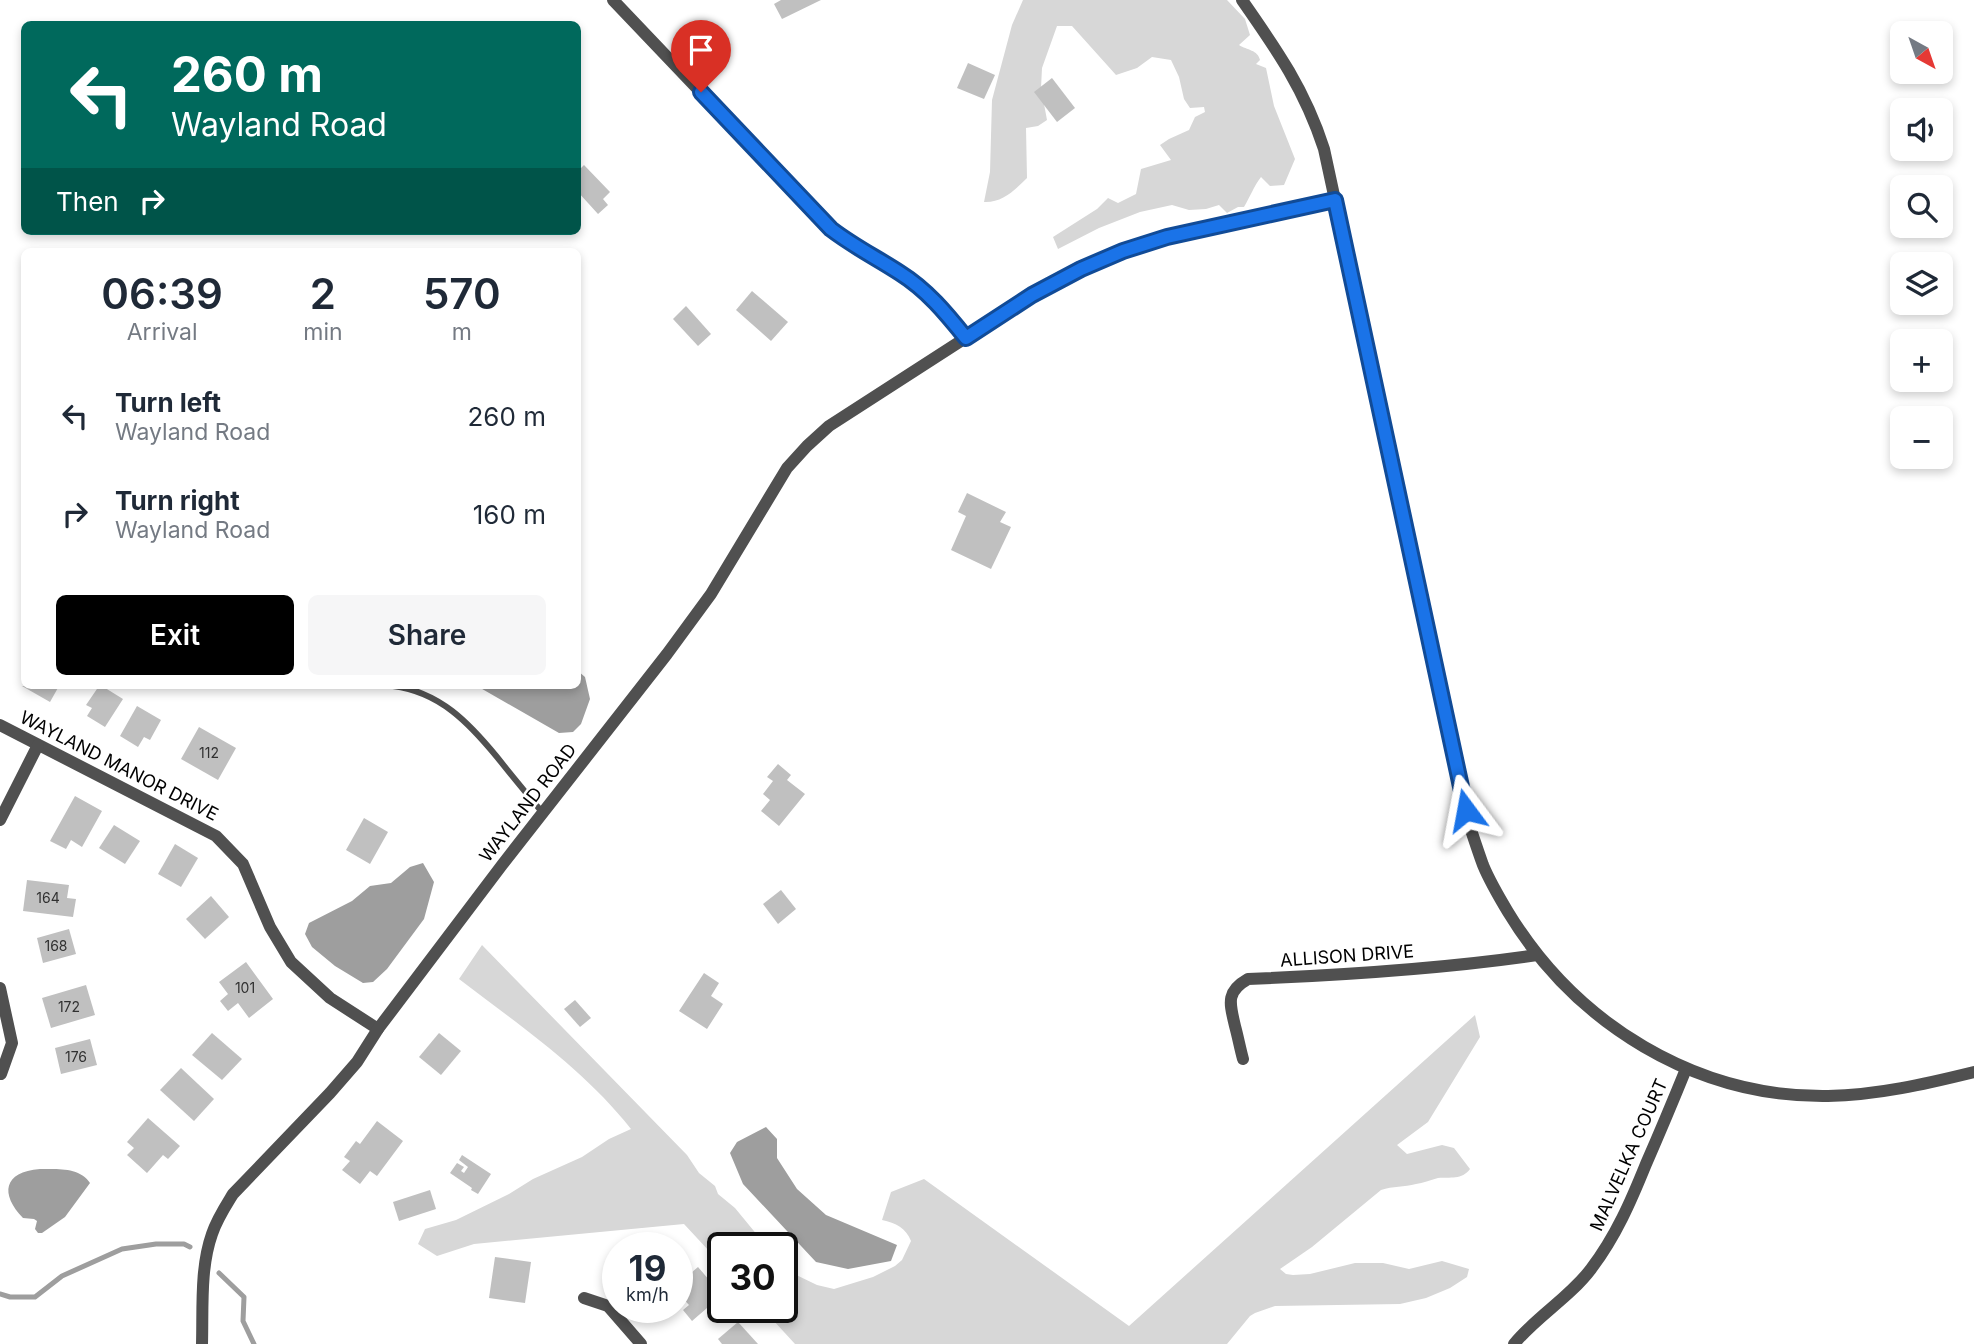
<!DOCTYPE html>
<meta charset="utf-8">
<style>
body{margin:0;font-family:Inter,sans-serif;background:#f6f6f7;color:#1f2937;height:100vh;display:flex;flex-direction:column;font-size:26px;white-space:nowrap}
*{box-sizing:border-box;margin:0}
p{font-size:23px;color:#747a83}
.icon{flex:none;width:38px;height:38px;fill:none;stroke:currentColor;stroke-width:2;stroke-linecap:round;stroke-linejoin:round}
.map{position:relative;flex:1;overflow:hidden}
.details{position:absolute;left:21px;top:248px;width:560px;height:441px;display:flex;flex-direction:column;background:#fff;border-radius:10px;box-shadow:0 4px 10px #0003}
.details>*{flex:none}
.hud{position:absolute;left:21px;top:21px;width:560px;height:214px;border-radius:10px;box-shadow:0 4px 10px #0003;background:#00695c;color:#fff;overflow:hidden}
.needle{width:46px;rotate:140deg}
.tools{position:absolute;left:1890px;top:21px;display:grid;gap:14px}
.tools a{display:grid;place-items:center;width:63px;height:63px;border-radius:10px;background:#fff;box-shadow:0 4px 10px #0003;font-size:35px}
.speed{position:absolute;left:602px;top:1232px;display:flex;gap:14px;font-size:35px;font-weight:700;text-align:center}
.speed>*{display:grid;place-content:center;width:91px;height:91px;border-radius:50%;background:#fff;box-shadow:0 4px 10px #0003;line-height:1}
.speed small{font-size:18px;font-weight:400}
.speed .limit{border:4px solid #111;border-radius:10px;background:#fff;color:#111}
.pin{position:absolute;display:grid;place-items:center;width:60px;height:60px;color:#fff;margin:-72px -30px;border-radius:50% 50% 50% 0;rotate:-45deg;box-shadow:0 0 7px #0007}
.pin .icon{rotate:45deg}
.me{position:absolute;width:77px;margin:-38px;rotate:347deg;stroke-linejoin:round;filter:drop-shadow(0 0 5px #0008)}
.turn{display:flex;align-items:center;gap:24px;height:147px;padding:0 35px;font-size:32px}
.turn .icon{width:91px;height:91px;stroke-width:2.5}
.turn b{display:block;font-size:49px;line-height:60px}
.then{display:flex;align-items:center;height:66px;padding:0 35px;background:#0003;gap:14px;font-size:26px}
.eta{display:flex;justify-content:space-evenly;align-items:center;height:119px;text-align:center}
.eta b{font-size:42px;font-weight:600;line-height:49px}
.cta{display:flex;gap:14px;margin-top:auto;padding:14px 35px}
.cta a{flex:1;height:80px;border-radius:10px;background:#000;color:#fff;font-size:28px;font-weight:600;line-height:80px;text-align:center}
.cta a+a{background:#f6f6f7;color:#1f2937}
ul{padding:0;list-style:none}
li{display:flex;align-items:center;gap:21px;height:98px;padding:0 35px}
li div{flex:1}
li b{display:block;font-size:26px}
li em{font-style:normal}
.map>svg:first-child{display:block}
.green{fill:#d7d7d7}
.water{fill:#9e9e9e}
.lines{fill:none;stroke-linecap:round;stroke-linejoin:round}
.stream{stroke:#9e9e9e;stroke-width:5}
.building{fill:#c0c0c0}
.lane{stroke:#505050;stroke-width:6}
.street{stroke:#505050;stroke-width:12}
.route-casing{stroke:#114b97;stroke-width:18}
.route{stroke:#1a73e8;stroke-width:12}
.labels{text-anchor:middle;stroke-width:5;stroke-linejoin:round;paint-order:stroke}
.number-label{font-size:14px;fill:#303030}
.street-label{font-size:18px;fill:#000;stroke:#fff}
</style>
<div class="map">
<svg width="1974" height="1344" viewBox="0 0 1974 1344">
<rect width="100%" height="100%" fill="#fff"/>
<!-- green -->
<g class="green">
<path d="M1023,0H1227L1245,19L1250,35L1239,45C1247,50 1258,50 1260,60L1256,64L1266,68L1274,106L1295,159L1284,185L1270,186L1261,177C1254,186 1250,197 1244,207H1238L1227,213L1219,205L1206,209L1189,210L1172,205L1140,212L1099,228L1058,249L1053,237L1097,209L1108,198L1118,203L1136,194L1141,169L1171,160L1160,145L1169,139L1189,130L1195,117L1205,112L1204,107L1190,108L1184,99L1179,77L1171,60L1152,57L1137,68L1116,75L1072,26H1057L1042,68L1041,88L1047,120L1038,126L1026,128L1027,178C1015,190 1002,203 984,202L990,172L992,100L1012,25Z"/>
<path d="M482,945L687,1155L699,1173L715,1186L718,1194L735,1208L768,1248H723V1266L684,1224L474,1244L437,1256L418,1244L425,1229L456,1220L509,1194L533,1179L582,1157L609,1139L631,1129C584,1069 519,1025 459,979Z"/>
<path d="M1475,1015L1480,1037L1428,1122L1397,1145L1407,1154L1442,1145L1454,1148L1470,1169C1462,1180 1450,1177 1438,1178C1430,1180 1423,1183 1416,1184C1404,1187 1393,1186 1381,1190L1312,1247L1280,1269L1286,1274L1293,1275L1310,1274L1355,1263H1383L1409,1269L1442,1261L1469,1269L1467,1277L1450,1288L1426,1298L1400,1304L1275,1306L1255,1313L1250,1316L1227,1344H795L761,1307H782V1266L786,1270L817,1285L834,1289L873,1277L895,1266L902,1260L911,1241C906,1228 896,1223 882,1220L891,1192L924,1179L1129,1326Z"/>
</g>
<!-- water -->
<g class="water">
<polygon points="578,671 585,677 590,699 581,724 573,732 559,733 477,686 578,686"/>
<polygon points="423,863 434,882 424,919 387,969 373,982 363,983 335,966 312,947 305,934 309,923 352,901 370,886 391,883 410,867"/>
<polygon points="766,1127 777,1139 777,1158 797,1189 826,1215 897,1245 891,1261 848,1269 816,1262 743,1184 730,1153 737,1142"/>
<path d="M40,1169C57,1169 80,1167 90,1183L65,1217L42,1233H38L35,1229L37,1221L34,1219L23,1218C0,1194 3,1172 40,1169Z"/>
</g>
<g class="lines">
<!-- stream -->
<g class="stream">
<polyline points="219,1273 244,1297 243,1321 254,1344"/>
<polyline points="0,1294 10,1297 35,1297 62,1276 122,1249 156,1244 184,1244 190,1247"/>
</g>
</g>
<!-- building -->
<g class="building">
<polygon points="781,0 821,0 782,19 774,4"/>
<polygon points="968,63 995,75 984,99 957,88"/>
<polygon points="1052,78 1075,108 1057,122 1034,92"/>
<polygon points="584,165 610,192 603,199 608,205 598,214 578,192 578,171"/>
<polygon points="752,291 788,322 771,341 736,310"/>
<polygon points="686,306 711,334 698,346 673,319"/>
<polygon points="967,493 1006,512 1000,522 1011,527 991,569 951,550 966,516 958,512"/>
<polygon points="22,686 59,686 50,702"/>
<polygon points="99,686 102,686 123,699 105,727 87,716 92,708 86,705"/>
<polygon points="137,706 161,720 150,740 144,737 138,747 120,736"/>
<polygon points="199,727 236,748 218,780 181,759"/>
<polygon points="778,764 791,775 787,780 805,794 779,826 761,811 770,800 763,794 773,781 767,777"/>
<polygon points="75,796 102,811 82,847 71,840 66,849 50,841"/>
<polygon points="364,818 388,832 370,864 346,850"/>
<polygon points="114,825 140,841 125,864 99,848"/>
<polygon points="175,844 198,858 181,887 158,874"/>
<polygon points="27,880 69,885 67,898 76,899 73,917 23,911"/>
<polygon points="781,890 796,909 778,924 763,904"/>
<polygon points="211,896 229,917 205,939 186,919"/>
<polygon points="69,929 76,954 43,963 37,938"/>
<polygon points="246,962 273,999 249,1018 238,1003 228,1011 220,1001 228,994 219,982"/>
<polygon points="704,973 719,983 711,996 723,1004 707,1029 679,1011"/>
<polygon points="86,985 95,1015 51,1028 42,998"/>
<polygon points="575,1000 591,1018 580,1027 564,1009"/>
<polygon points="212,1033 242,1059 222,1080 192,1055"/>
<polygon points="439,1033 461,1051 441,1075 419,1057"/>
<polygon points="90,1039 97,1065 61,1074 55,1048"/>
<polygon points="181,1068 214,1099 194,1121 160,1090"/>
<polygon points="148,1118 180,1146 168,1159 163,1155 147,1173 127,1155 134,1148 127,1142"/>
<polygon points="377,1121 403,1141 377,1176 370,1171 360,1184 342,1170 350,1161 344,1157 356,1141 360,1144"/>
<polygon points="462,1155 491,1174 478,1194 471,1190 472,1188 450,1173 457,1163 464,1167 461,1171 464,1173 468,1167 459,1160"/>
<polygon points="430,1190 436,1209 399,1221 393,1202"/>
<polygon points="495,1257 531,1262 525,1303 489,1298"/>
<polygon points="698,1267 722,1295 692,1321 683,1310 689,1305 677,1292 677,1285"/>
<polygon points="738,1322 758,1344 722,1344 718,1339"/>
</g>
<g class="lines">
<!-- lane -->
<g class="lane">
<polyline points="327,686 372,686"/>
<path d="M393,686C440,692 469,723 497,757C512,776 527,794 542,812"/>
</g>
<!-- street -->
<g class="street">
<polyline points="613,0 831,229 854,246 902,274 920,288 946,312 966,338"/>
<path d="M1242,0C1277,50 1305,90 1324,149L1471,830C1475,842 1479,854 1483,865C1490,882 1499,897 1508,912C1576,1024 1696,1098 1828,1096C1878,1095 1925,1084 1974,1072"/>
<polyline points="0,725 216,836 243,864 270,927 291,962 330,998 378,1029"/>
<polyline points="0,820 38,745"/>
<polyline points="0,988 12,1043 1,1074"/>
<path d="M1243,1059C1240,1048 1238,1037 1235,1026C1230,1004 1225,992 1248,979C1345,975 1442,969 1537,955"/>
<polyline points="584,1298 608,1306 641,1344"/>
<path d="M202,1344C203,1308 200,1268 212,1234C217,1219 225,1207 233,1194L330,1093L357,1062L378,1029L502,865L667,654L711,594L787,468L807,446L829,426L1032,295L1081,269L1123,251L1167,237L1335,200"/>
<path d="M1514,1344C1537,1316 1569,1298 1591,1269C1616,1236 1631,1201 1646,1164C1660,1132 1673,1101 1686,1069"/>
</g>
</g>
<g class="lines">
<defs>
<path id="route" d="M701,92L831,229C853,246 877,258 900,273C927,290 946,313 966,338L1032,295L1081,269L1123,251L1167,237L1335,200L1466,810"/>
</defs>
<!-- route casing -->
<use href="#route" class="route-casing"/>
<!-- route -->
<use href="#route" class="route"/>
</g>
<g class="labels">
<!-- number labels -->
<g class="number-label">
<text x="209" y="758">112</text>
<text x="48" y="903">164</text>
<text x="56" y="951">168</text>
<text x="245" y="993">101</text>
<text x="69" y="1012">172</text>
<text x="76" y="1062">176</text>
</g>
<!-- street labels -->
<g class="street-label">
<text transform="translate(119 766) rotate(27)" y="6">WAYLAND MANOR DRIVE</text>
<text transform="translate(528 803) rotate(-52)" y="6">WAYLAND ROAD</text>
<text transform="translate(1347 956) rotate(-4)" y="6">ALLISON DRIVE</text>
<text transform="translate(1629 1155) rotate(-66)" y="6">MALVELKA COURT</text>
</g>
</g>
</svg>
<div class="tools">
<a><svg class="needle" viewBox="-14 -14 28 28"><path d="M0-13l5 13h-10z" fill="#e53935"/><path d="M0 13l5-13h-10z" fill="#747a83"/></svg></a>
<a><svg class="icon" aria-label="sound" viewBox="0 0 24 24"><path d="M4 9h4l5-4v14l-5-4H4zM17 9q2 3 0 6"/></svg></a>
<a><svg class="icon" aria-label="search" viewBox="0 0 24 24"><circle cx="10" cy="10" r="6"/><path d="M15 15l6 6"/></svg></a>
<a><svg class="icon" aria-label="layers" viewBox="0 0 24 24"><path d="M12 4l9 5-9 5-9-5zM3 14l9 5 9-5"/></svg></a>
<a>+</a>
<a>−</a>
</div>
<div class="speed"><div>19<small>km/h</small></div><div class="limit">30</div></div>
<div class="pin" style="left:701px;top:92px;background:#d93025"><svg class="icon" aria-label="arrive" viewBox="0 0 24 24"><path d="M6 21V4h12l-3 4 3 4H6"/></svg></div>
<svg class="me" style="left:1466px;top:810px" viewBox="-20 -20 40 40"><path d="M0-17L14 15 0 8-14 15z" fill="#1a73e8" stroke="#fff" stroke-width="4"/></svg>
<div class="hud">
<div class="turn"><svg class="icon" aria-label="left" viewBox="0 0 24 24"><path d="M17 20v-9H6M10 6l-5 5 5 5"/></svg><div><b>260 m</b>Wayland Road</div></div>
<div class="then">Then<svg class="icon" aria-label="right" viewBox="0 0 24 24"><path d="M7 20v-9h11M14 6l5 5-5 5"/></svg></div>
</div>
<section class="details">
<div class="eta">
<div><b>06:39</b><p>Arrival</p></div>
<div><b>2</b><p>min</p></div>
<div><b>570</b><p>m</p></div>
</div>
<ul>
<li><svg class="icon" aria-label="left" viewBox="0 0 24 24"><path d="M17 20v-9H6M10 6l-5 5 5 5"/></svg><div><b>Turn left</b><p>Wayland Road</p></div><em>260 m</em></li>
<li><svg class="icon" aria-label="right" viewBox="0 0 24 24"><path d="M7 20v-9h11M14 6l5 5-5 5"/></svg><div><b>Turn right</b><p>Wayland Road</p></div><em>160 m</em></li>
</ul>
<div class="cta"><a>Exit</a><a>Share</a></div>
</section>
</div>
